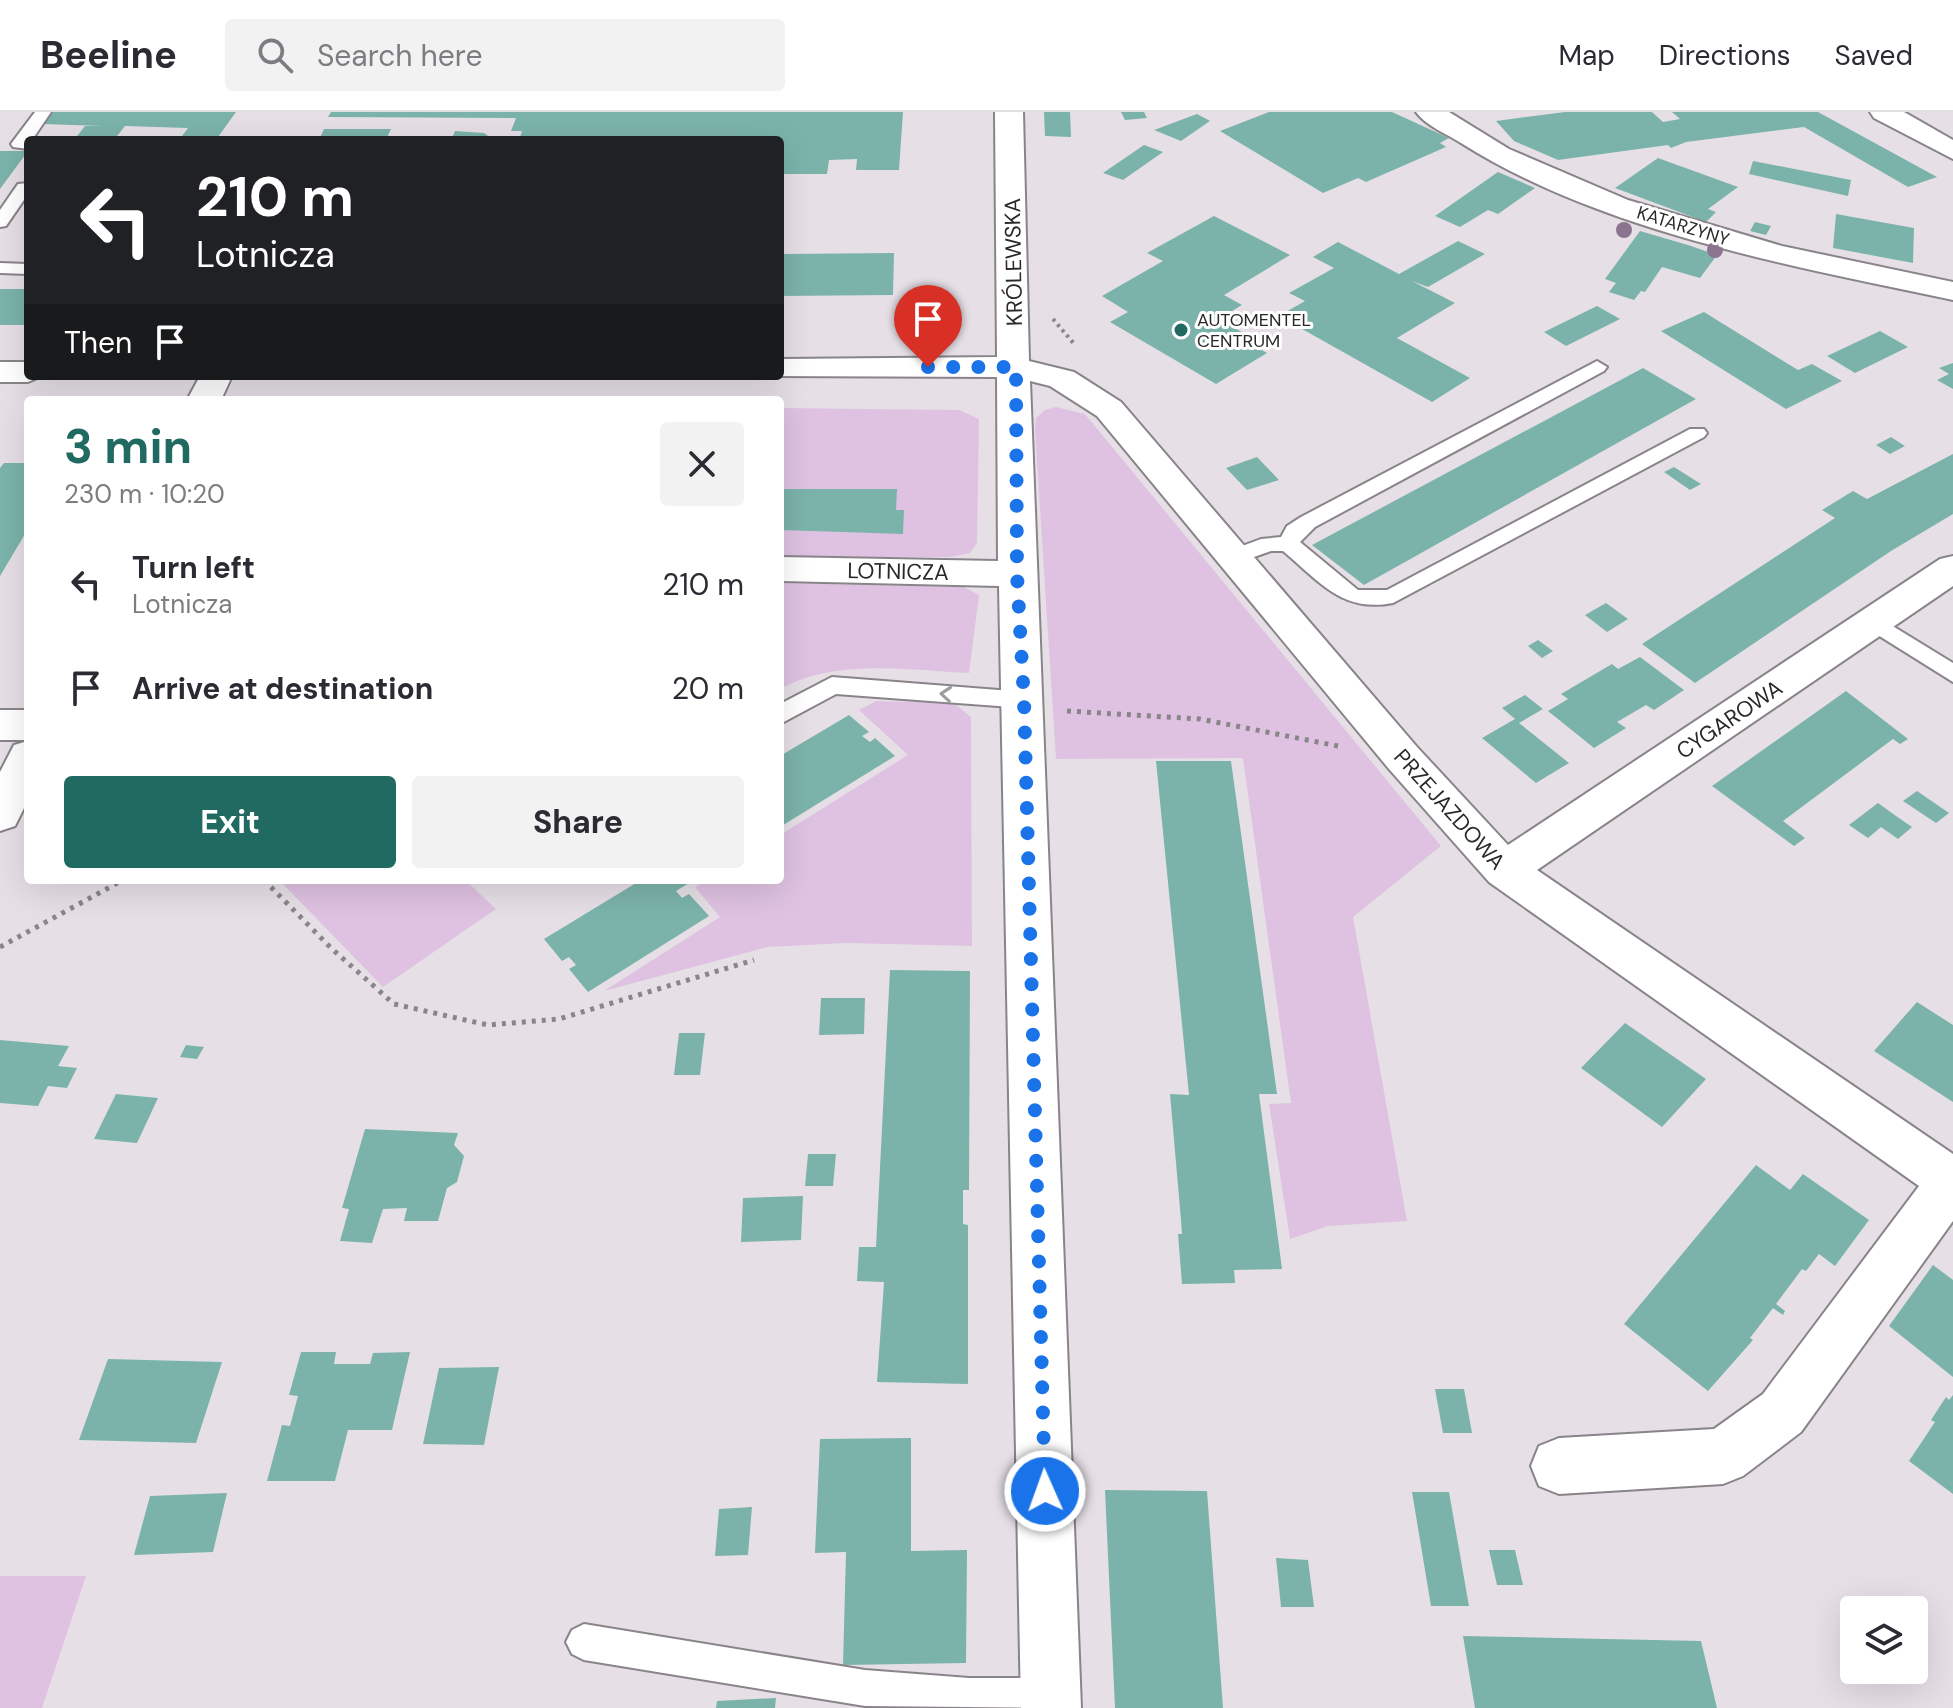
<!DOCTYPE html>
<meta charset="utf-8">
<style>
body{margin:0;font-family:"DM Sans",sans-serif;background:#f2f2f3;color:#2b2b33;height:100vh;display:flex;flex-direction:column;font-size:30px;white-space:nowrap}
*{box-sizing:border-box;margin:0}
p{font-size:26px;color:#7c7c81}
.icon{flex:none;width:44px;height:44px;fill:none;stroke:currentColor;stroke-width:2;stroke-linecap:round;stroke-linejoin:round}
.map{position:relative;flex:1;overflow:hidden}
.side{position:absolute;left:24px;top:284px;width:760px;height:488px;display:flex;flex-direction:column;background:#fff;border-radius:8px;box-shadow:0 8px 32px #0002}
.side>*{flex:none}
.hud{position:absolute;left:24px;top:24px;width:760px;height:244px;border-radius:8px;box-shadow:0 8px 32px #0002;background:#202124;color:#fff;overflow:hidden}
.controls{position:absolute;left:1840px;top:1484px;display:grid;gap:16px}
.controls a{display:grid;place-items:center;width:88px;height:88px;border-radius:8px;background:#fff;box-shadow:0 8px 32px #0002;font-size:40px}
.pin{position:absolute;display:grid;place-items:center;width:68px;height:68px;color:#fff;margin:-82px -34px;border-radius:50% 50% 50% 0;rotate:-45deg;box-shadow:0 0 8px #0007}
.pin .icon{rotate:45deg}
.me{position:absolute;width:88px;margin:-44px;rotate:358deg;stroke-linejoin:round;filter:drop-shadow(0 0 6px #0008)}
.turn{display:flex;align-items:center;gap:28px;height:168px;padding:0 40px;font-size:36px}
.turn .icon{width:104px;height:104px;stroke-width:2.5}
.turn b{display:block;font-size:56px;line-height:68px}
.then{display:flex;align-items:center;height:76px;padding:0 40px;background:#0003;gap:16px;font-size:30px}
.round{display:grid;place-items:center;flex:none;width:84px;height:84px;border-radius:8px;background:#f2f2f3}
.headline{display:flex;align-items:center;justify-content:space-between;height:136px;padding:0 40px}
h1{font-size:48px;font-weight:700;line-height:60px;color:#206a61}
.cta{display:flex;gap:16px;margin-top:auto;padding:16px 40px}
.cta a{flex:1;height:92px;border-radius:8px;background:#206a61;color:#fff;font-size:32px;font-weight:700;line-height:92px;text-align:center}
.cta a+a{background:#f2f2f3;color:#2b2b33}
ul{padding:0;list-style:none}
li{display:flex;align-items:center;gap:24px;height:104px;padding:0 40px}
li div{flex:1}
li b{display:block;font-size:30px}
li em{font-style:normal}
header{display:flex;align-items:center;gap:48px;box-sizing:border-box;height:112px;padding:0 40px;background:#fff;border-bottom:2px solid #e1e1e2}
header strong{font-size:38px}
nav{display:flex;gap:44px;margin-inline-start:auto;font-size:28px}
.search{width:560px;height:72px;background:#f2f2f3;display:flex;align-items:center;gap:20px;box-sizing:border-box;padding:0 28px;border-radius:8px;color:#7c7c81;font-size:30px}
.map>svg:first-child{display:block}
.green{fill:#dfc2e2}
.building{fill:#7bb3ab}
.lines{fill:none;stroke-linecap:round;stroke-linejoin:round}
.lane-casing{stroke:#898489;stroke-width:4}
.street-casing{stroke:#898489;stroke-width:4}
.secondary-casing{stroke:#898489;stroke-width:4}
.path-far1{stroke:#898589;stroke-width:4;stroke-dasharray:3 4;stroke-linecap:butt}
.path{stroke:#898589;stroke-width:5;stroke-dasharray:4 6;stroke-linecap:butt}
.lane{fill:#fff;fill-rule:evenodd}
.street{fill:#fff;fill-rule:evenodd}
.secondary{fill:#fff;fill-rule:evenodd}
.tree{fill:#8c748f}
.oneway{stroke:#9f9e9f}
.route{stroke:#1a73e8;stroke-width:14;stroke-dasharray:0 25.2}
.poi-dot{fill:#206a61;stroke:#fff;stroke-width:3}
.labels{text-anchor:middle;stroke-width:6;stroke-linejoin:round;paint-order:stroke}
.far-street-label{font-size:18px;fill:#2a282a;stroke:#fff}
.far-poi-label{font-size:18px;fill:#2a282a;stroke:#fff;text-anchor:start}
.street-label{font-size:22px;fill:#2a282a;stroke:#fff}
</style>
<header>
<strong>Beeline</strong>
<div class="search"><svg class="icon" aria-label="search" viewBox="0 0 24 24"><circle cx="10" cy="10" r="6"/><path d="M15 15l6 6"/></svg>Search here</div>
<nav><a>Map</a><a>Directions</a><a>Saved</a></nav>
</header>
<div class="map">
<svg width="1953" height="1596" viewBox="0 0 1953 1596">
<rect width="100%" height="100%" fill="#e6e0e6"/>
<!-- green -->
<g class="green">
<polygon points="1056,295 1085,302 1441,734 1353,805 1407,1109 1328,1114 1290,1127 1269,992 1291,991 1243,646 1056,647 1035,318 1036,306 1045,298"/>
<polygon points="780,296 959,298 979,307 977,431 970,441 950,445 780,445"/>
<path d="M780,471L964,475L979,483L969,561C906,558 837,546 780,577Z"/>
<polygon points="876,589 954,591 971,605 972,834 845,831 768,835 604,879 720,805 695,775 707,768 780,768 780,723 908,643 859,598"/>
<polygon points="279,768 465,768 496,797 383,875"/>
<polygon points="0,1464 86,1464 42,1596 0,1596"/>
</g>
<!-- building -->
<g class="building">
<polygon points="53,0 236,0 218,25 182,24 188,16 125,14 114,28 74,28 85,14 103,14 43,12"/>
<polygon points="331,0 903,0 899,58 856,58 857,47 829,48 827,62 780,62 780,28 519,28 522,19 511,19 516,6 328,5"/>
<polygon points="1044,0 1070,0 1071,25 1045,24"/>
<polygon points="1121,0 1144,0 1147,6 1125,8"/>
<polygon points="1269,0 1392,0 1449,26 1440,31 1446,35 1366,70 1358,66 1323,81 1220,19"/>
<polygon points="1565,0 1652,0 1663,10 1680,7 1672,0 1818,0 1937,65 1908,75 1804,15 1686,30 1671,36 1668,33 1558,48 1514,29 1496,9"/>
<polygon points="1197,2 1210,9 1181,29 1154,18"/>
<polygon points="324,17 391,17 386,28 319,28"/>
<polygon points="455,19 484,21 491,26 451,28"/>
<polygon points="1144,33 1163,40 1123,68 1103,61"/>
<polygon points="0,39 28,39 0,77"/>
<polygon points="1658,46 1738,75 1708,97 1716,100 1706,110 1615,76"/>
<polygon points="1753,49 1851,68 1848,84 1749,62"/>
<polygon points="1498,60 1535,76 1498,102 1488,98 1460,115 1435,104"/>
<polygon points="1836,102 1914,116 1913,151 1833,136"/>
<polygon points="1214,104 1290,143 1224,183 1242,193 1219,207 1254,227 1247,230 1267,241 1216,272 1110,210 1128,200 1102,184 1163,149 1147,141"/>
<polygon points="1755,110 1771,114 1766,123 1750,119"/>
<polygon points="1640,119 1688,133 1717,143 1700,166 1662,155 1645,180 1641,179 1634,188 1609,180 1616,171 1605,167"/>
<polygon points="1458,129 1485,142 1428,175 1412,169 1455,191 1397,226 1470,266 1432,290 1279,204 1305,189 1289,181 1334,156 1313,145 1338,130 1399,162"/>
<polygon points="894,141 893,183 780,184 784,142"/>
<rect x="0" y="177" width="28" height="36"/>
<polygon points="1597,194 1620,207 1566,234 1544,220"/>
<polygon points="1704,200 1798,258 1812,252 1842,269 1786,297 1661,219"/>
<polygon points="1880,219 1908,235 1855,261 1827,244"/>
<polygon points="1953,251 1953,277 1937,268 1949,262 1939,256"/>
<polygon points="1643,256 1696,287 1364,473 1312,433"/>
<polygon points="1891,325 1905,334 1890,342 1876,333"/>
<polygon points="1953,342 1953,402 1891,439 1695,571 1642,532 1835,406 1822,398 1853,379 1867,387"/>
<polygon points="1257,345 1279,368 1247,378 1226,356"/>
<polygon points="4,351 28,351 28,417 0,464 0,356"/>
<polygon points="1674,355 1701,372 1690,378 1664,360"/>
<polygon points="780,377 897,377 896,398 904,398 903,422 780,418"/>
<polygon points="1606,491 1628,507 1607,520 1585,503"/>
<polygon points="1538,528 1553,539 1542,546 1528,534"/>
<polygon points="1640,545 1684,578 1654,598 1646,593 1617,610 1626,616 1594,636 1548,599 1568,587 1561,582 1612,552 1618,557"/>
<polygon points="1846,579 1908,627 1900,632 1893,627 1783,709 1805,726 1794,734 1712,674"/>
<polygon points="1525,583 1543,597 1519,611 1569,651 1536,671 1482,626 1515,607 1502,596"/>
<polygon points="849,603 869,620 862,624 870,630 875,626 895,644 780,715 780,644"/>
<polygon points="1156,649 1231,649 1277,982 1259,982 1282,1157 1234,1158 1235,1171 1182,1172 1178,1122 1182,1122 1181,1108 1170,982 1189,983"/>
<polygon points="1917,679 1949,701 1936,711 1903,689"/>
<polygon points="1878,691 1896,704 1912,715 1898,727 1881,715 1868,726 1849,713"/>
<polygon points="641,768 694,768 676,779 682,786 689,782 709,804 588,880 569,857 576,853 569,845 562,849 544,827"/>
<polygon points="890,858 970,859 969,1078 963,1078 963,1112 968,1113 968,1272 877,1270 884,1170 857,1169 859,1135 876,1135"/>
<polygon points="821,886 865,886 864,922 819,923"/>
<polygon points="1917,890 1953,913 1953,990 1874,939"/>
<polygon points="1625,911 1706,967 1662,1015 1581,956"/>
<polygon points="679,921 705,921 700,963 674,963"/>
<polygon points="0,928 69,934 58,954 77,956 67,976 48,974 38,994 0,991"/>
<polygon points="186,933 204,935 197,947 180,945"/>
<polygon points="116,982 158,986 137,1031 94,1027"/>
<polygon points="365,1017 458,1021 454,1033 464,1044 457,1070 447,1076 438,1109 404,1109 407,1096 383,1097 372,1131 340,1129 349,1097 342,1096"/>
<polygon points="808,1042 836,1042 833,1074 805,1074"/>
<polygon points="1756,1053 1790,1078 1803,1062 1869,1108 1835,1154 1819,1142 1806,1159 1802,1157 1776,1192 1785,1199 1783,1203 1773,1196 1750,1226 1753,1228 1708,1279 1624,1212"/>
<polygon points="803,1084 801,1128 741,1130 743,1086"/>
<polygon points="1933,1153 1953,1168 1953,1265 1889,1214"/>
<polygon points="301,1240 336,1240 334,1252 370,1252 373,1241 410,1240 392,1318 348,1318 335,1369 267,1369 282,1313 290,1314 298,1284 289,1283"/>
<polygon points="108,1247 222,1250 196,1331 79,1328"/>
<polygon points="499,1255 484,1333 423,1332 439,1256"/>
<polygon points="1435,1277 1464,1277 1472,1321 1443,1321"/>
<polygon points="1953,1283 1953,1382 1909,1349 1935,1310 1931,1308 1946,1285 1949,1288"/>
<polygon points="911,1326 911,1439 967,1438 966,1551 843,1553 846,1440 815,1441 820,1327"/>
<polygon points="1105,1378 1207,1379 1223,1596 1115,1596"/>
<polygon points="1412,1380 1449,1380 1469,1494 1431,1494"/>
<polygon points="227,1381 213,1440 134,1443 150,1384"/>
<polygon points="752,1395 748,1443 715,1444 719,1397"/>
<polygon points="1489,1438 1515,1438 1523,1473 1497,1473"/>
<polygon points="1276,1446 1308,1448 1314,1495 1281,1495"/>
<polygon points="1463,1524 1701,1529 1717,1596 1475,1596"/>
<polygon points="776,1586 775,1596 716,1596 717,1589"/>
</g>
<g class="lines">
<defs>
<g id="lane">
<polygon points="35,0 51,0 32,28 28,28 28,37 13,35 11,32"/>
<polygon points="28,71 28,82 6,114 0,115 0,98 18,72"/>
<polygon points="0,151 28,152 28,162 0,161"/>
<path d="M1597,249L1607,255L1604,259L1315,415L1300,430L1358,478H1387L1690,317H1704L1707,321L1704,325L1393,491C1342,501 1319,469 1283,439H1271L1234,452L1223,445L1226,440L1261,427L1281,425L1287,414L1301,405Z"/>
<polygon points="1873,502 1953,551 1953,570 1865,515 1862,510 1865,505"/>
<polygon points="832,565 1024,580 1032,582 1036,588 1032,594 1024,596 836,582 780,612 780,592"/>
<polygon points="584,1512 865,1558 969,1566 1051,1566 1064,1571 1069,1584 1064,1596 865,1594 584,1548 572,1542 566,1530 572,1518"/>
</g>
<g id="street">
<polygon points="995,0 1023,0 1029,249 1074,260 1121,290 1417,635 1508,733 1940,447 1953,444 1953,474 1537,758 1953,1042 1953,1109 1801,1320 1743,1364 1723,1372 1559,1382 1539,1374 1531,1354 1539,1334 1559,1326 1714,1317 1763,1282 1919,1074 1489,770 1389,657 1097,304 1050,274 1030,269 1081,1596 1021,1596 999,474 780,469 780,445 998,449 997,265 769,264 780,264 780,247 997,245"/>
<path d="M1416,0H1449L1509,37L1628,88L1782,134L1953,170V188C1792,154 1602,120 1461,31C1447,22 1426,14 1416,0Z"/>
<polygon points="0,250 28,250 28,264 42,264 28,270 0,270"/>
<polygon points="200,264 232,264 221,288 187,288"/>
<rect x="0" y="598" width="28" height="30"/>
<polygon points="28,629 28,688 15,714 0,719 0,660 14,633"/>
</g>
<polygon id="secondary" points="1870,0 1904,0 1953,28 1953,47 1874,6"/>
</defs>
<!-- lane casing -->
<use href="#lane" class="lane-casing"/>
<!-- street casing -->
<use href="#street" class="street-casing"/>
<!-- secondary casing -->
<use href="#secondary" class="secondary-casing"/>
<!-- path-far1 -->
<polyline class="path-far1" points="1053,207 1075,233"/>
<!-- path -->
<g class="path">
<polyline points="1067,599 1200,607 1338,634"/>
<polyline points="264,768 331,836 394,892 488,913 559,907 754,848"/>
<polyline points="0,835 123,768"/>
</g>
<!-- lane -->
<use href="#lane" class="lane"/>
<!-- street -->
<use href="#street" class="street"/>
<!-- secondary -->
<use href="#secondary" class="secondary"/>
</g>
<!-- trees -->
<g class="tree">
<circle cx="1624" cy="118" r="8"/>
<circle cx="1715" cy="138" r="8"/>
</g>
<!-- one-way arrows -->
<defs><path id="oneway-chevron" d="M-2-3.5L2.5 0L-2 3.5" fill="none" stroke-width="1.6" stroke-linecap="round" stroke-linejoin="round" transform="scale(2)"/></defs>
<use class="oneway" href="#oneway-chevron" transform="translate(946 582) rotate(-175)"/>
<g class="lines">
<!-- route -->
<polyline class="route" points="928,255 1016,255 1017,462 1024,588 1045,1379"/>
</g>
<!-- markers -->
<circle class="poi-dot" cx="1181" cy="218" r="8"/>
<g class="labels">
<!-- far-street labels -->
<g class="far-street-label">
<text transform="translate(1683 114) rotate(17)" y="6">KATARZYNY</text>
</g>
<!-- far-poi labels -->
<g class="far-poi-label">
<text x="1197" y="214">AUTOMENTEL<tspan x="1197" dy="21">CENTRUM</tspan></text>
</g>
<!-- street labels -->
<g class="street-label">
<text transform="translate(1013 150) rotate(-91)" y="8">KRÓLEWSKA</text>
<text transform="translate(898 459) rotate(1)" y="8">LOTNICZA</text>
<text transform="translate(1729 607) rotate(-34)" y="8">CYGAROWA</text>
<text transform="translate(1450 697) rotate(48)" y="8">PRZEJAZDOWA</text>
</g>
</g>
</svg>
<div class="controls">
<a><svg class="icon" aria-label="layers" viewBox="0 0 24 24"><path d="M12 4l9 5-9 5-9-5zM3 14l9 5 9-5"/></svg></a>
</div>
<div class="pin" style="left:928px;top:255px;background:#d93025"><svg class="icon" aria-label="arrive" viewBox="0 0 24 24"><path d="M6 21V4h12l-3 4 3 4H6"/></svg></div>
<svg class="me" style="left:1045px;top:1379px" viewBox="-20 -20 40 40"><circle r="17" fill="#1a73e8" stroke="#fff" stroke-width="3"/><path d="M0-11L8 9 0 5-8 9z" fill="#fff"/></svg>
<div class="hud">
<div class="turn"><svg class="icon" aria-label="left" viewBox="0 0 24 24"><path d="M17 20v-9H6M10 6l-5 5 5 5"/></svg><div><b>210 m</b>Lotnicza</div></div>
<div class="then">Then<svg class="icon" aria-label="arrive" viewBox="0 0 24 24"><path d="M6 21V4h12l-3 4 3 4H6"/></svg></div>
</div>
<section class="side">
<div class="headline"><div><h1>3 min</h1><p>230 m · 10:20</p></div><a class="round"><svg class="icon" aria-label="close" viewBox="0 0 24 24"><path d="M6 6l12 12M18 6L6 18"/></svg></a></div>
<ul>
<li><svg class="icon" aria-label="left" viewBox="0 0 24 24"><path d="M17 20v-9H6M10 6l-5 5 5 5"/></svg><div><b>Turn left</b><p>Lotnicza</p></div><em>210 m</em></li>
<li><svg class="icon" aria-label="arrive" viewBox="0 0 24 24"><path d="M6 21V4h12l-3 4 3 4H6"/></svg><div><b>Arrive at destination</b></div><em>20 m</em></li>
</ul>
<div class="cta"><a>Exit</a><a>Share</a></div>
</section>
</div>
